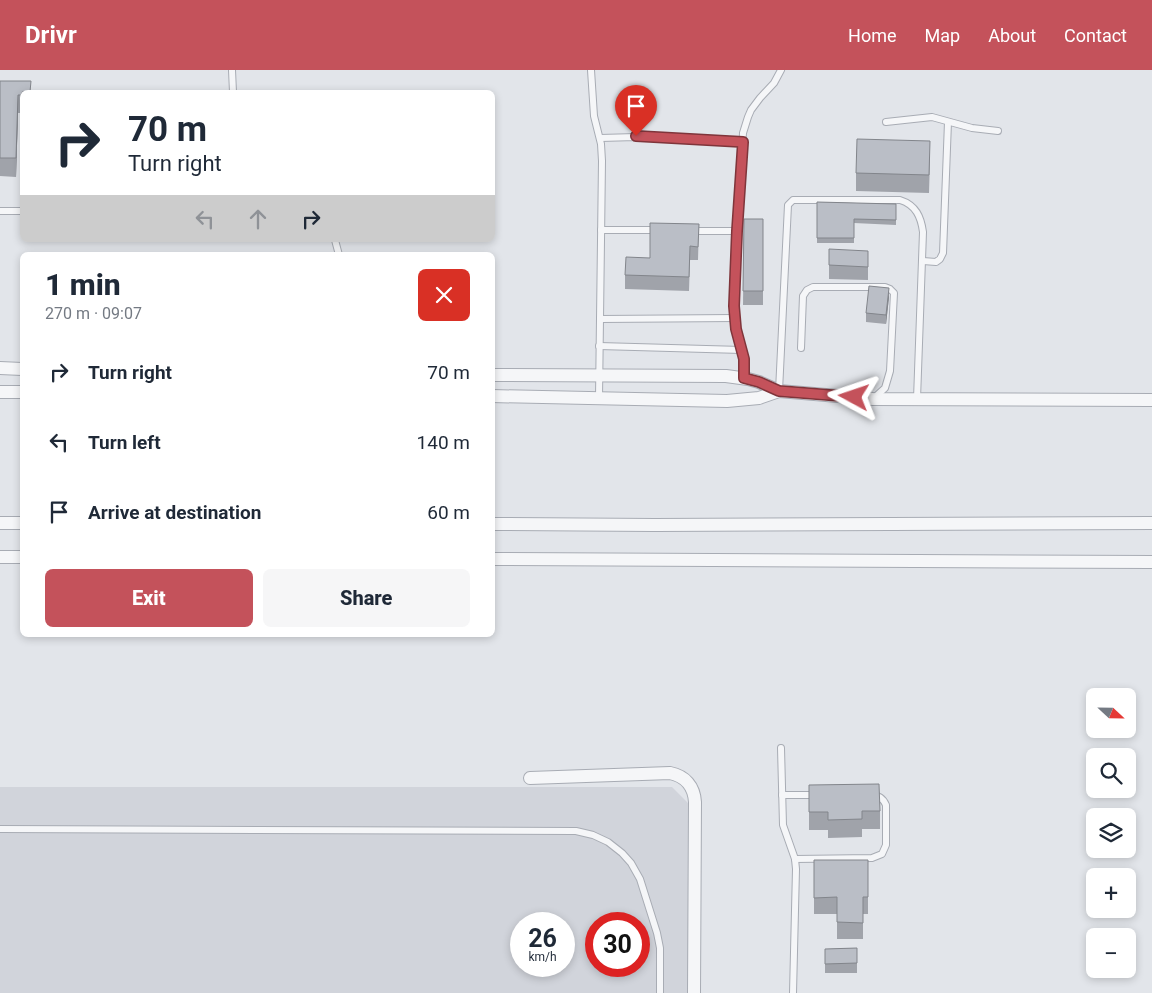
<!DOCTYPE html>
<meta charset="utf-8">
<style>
body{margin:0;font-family:Roboto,sans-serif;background:#f6f6f7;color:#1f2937;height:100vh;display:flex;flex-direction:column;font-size:19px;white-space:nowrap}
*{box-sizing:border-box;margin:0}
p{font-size:16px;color:#747a83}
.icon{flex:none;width:28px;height:28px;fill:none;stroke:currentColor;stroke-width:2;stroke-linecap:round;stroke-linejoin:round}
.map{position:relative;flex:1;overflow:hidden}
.panel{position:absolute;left:20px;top:182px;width:475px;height:385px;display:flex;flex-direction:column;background:#fff;border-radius:8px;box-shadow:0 2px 8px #0003}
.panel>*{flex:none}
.top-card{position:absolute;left:20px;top:20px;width:475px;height:152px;border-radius:8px;box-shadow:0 2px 8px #0003;background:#fff;color:#1f2937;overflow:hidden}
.needle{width:32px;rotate:112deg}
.buttons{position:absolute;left:1086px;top:618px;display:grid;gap:10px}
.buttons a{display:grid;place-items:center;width:50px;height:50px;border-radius:8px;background:#fff;box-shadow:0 2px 8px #0003;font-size:25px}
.speed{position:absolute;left:510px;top:842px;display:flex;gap:10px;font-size:25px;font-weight:700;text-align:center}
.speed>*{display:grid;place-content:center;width:65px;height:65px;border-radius:50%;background:#fff;box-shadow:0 2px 8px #0003;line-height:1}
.speed small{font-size:12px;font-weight:400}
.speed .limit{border:8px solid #d22;background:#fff;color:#111}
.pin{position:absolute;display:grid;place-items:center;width:42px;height:42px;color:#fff;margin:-51px -21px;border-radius:50% 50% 50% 0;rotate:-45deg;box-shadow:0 0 5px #0007}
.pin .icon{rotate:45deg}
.me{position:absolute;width:55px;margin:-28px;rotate:275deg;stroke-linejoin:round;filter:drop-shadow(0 0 4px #0008)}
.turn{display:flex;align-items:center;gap:18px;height:105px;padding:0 25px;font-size:22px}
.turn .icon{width:65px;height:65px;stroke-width:2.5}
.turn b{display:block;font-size:35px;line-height:42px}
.lanes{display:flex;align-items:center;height:48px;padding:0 25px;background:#0003;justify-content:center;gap:25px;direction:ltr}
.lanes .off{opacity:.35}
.round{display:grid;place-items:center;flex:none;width:52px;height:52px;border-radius:8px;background:#f6f6f7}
.head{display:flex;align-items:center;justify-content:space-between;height:85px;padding:0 25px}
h1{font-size:30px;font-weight:800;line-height:38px}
.button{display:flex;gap:10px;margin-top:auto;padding:10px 25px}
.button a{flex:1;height:58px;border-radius:8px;background:#c4525b;color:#fff;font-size:20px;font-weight:800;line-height:58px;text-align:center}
.button a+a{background:#f6f6f7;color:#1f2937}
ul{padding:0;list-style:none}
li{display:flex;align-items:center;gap:15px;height:70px;padding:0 25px}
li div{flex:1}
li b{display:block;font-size:19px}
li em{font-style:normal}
header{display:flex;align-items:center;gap:30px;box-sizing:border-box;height:70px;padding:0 25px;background:#c4525b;color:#fff}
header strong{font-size:24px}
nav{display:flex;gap:28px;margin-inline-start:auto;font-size:18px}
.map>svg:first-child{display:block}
.built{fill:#d1d4db;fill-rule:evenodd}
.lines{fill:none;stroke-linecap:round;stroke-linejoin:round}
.service-casing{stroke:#a8acb4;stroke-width:8}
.minor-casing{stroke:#a8acb4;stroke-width:14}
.service{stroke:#f5f6f8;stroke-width:6}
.minor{stroke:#f5f6f8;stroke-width:12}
.wall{fill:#a0a3aa}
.shaded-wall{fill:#82858b}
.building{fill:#babec6;stroke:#82858b}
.route-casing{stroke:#7f353b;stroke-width:12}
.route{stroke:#c4525b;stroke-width:9}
</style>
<header>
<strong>Drivr</strong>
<nav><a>Home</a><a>Map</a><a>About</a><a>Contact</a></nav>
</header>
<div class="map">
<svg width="1152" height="923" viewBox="0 0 1152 923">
<rect width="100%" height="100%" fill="#e2e5ea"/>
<!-- built -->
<path class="built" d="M0,717H672L691,736L690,923H0ZM521,854H564V896H521ZM596,854H639V896H596Z"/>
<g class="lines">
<defs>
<g id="service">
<polyline points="232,0 233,22"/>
<polyline points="591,0 594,46 601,74 602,91 599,328"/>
<polyline points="886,52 932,47 972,58 998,61"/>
<polyline points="600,68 636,67 743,72"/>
<polyline points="0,141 22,141"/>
<polyline points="601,160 658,160"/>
<polyline points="690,161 737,161"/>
<polyline points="335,170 339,185"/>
<polyline points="923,191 936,192 940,189 943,183 948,52"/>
<polyline points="600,249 735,248"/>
<polyline points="599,276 742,280"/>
<polyline points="801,278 803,226 807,220 813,217 885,217 890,219 894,223 890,301 885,318 874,328"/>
<polyline points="743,308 744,289 736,259 735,236 737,161 743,63 748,47 751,40 760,28 774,13 781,0"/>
<path d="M779,321L788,135L793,130H900C916,135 921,147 923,162L917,329"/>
<polyline points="781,678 783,755 795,789 796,799 793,923"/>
<polyline points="782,725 816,725"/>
<polyline points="0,759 576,761 593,765 608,772 622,783 631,793 640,809 657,863 660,878 660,923"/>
<path d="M795,789L872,788L882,784L886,775V735C883,728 878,725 871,725"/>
</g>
<g id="minor">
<polyline points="0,298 22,299"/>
<polyline points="492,305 726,306 748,309 759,312 779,321 873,329 1152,330"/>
<polyline points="0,322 22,322"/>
<polyline points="492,326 727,331 759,328 779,321"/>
<polyline points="0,453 22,453"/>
<polyline points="492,454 655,455 1152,453"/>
<polyline points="0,487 22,487"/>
<polyline points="492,489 1152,492"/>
<path d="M530,708L670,703C685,706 694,716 695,732L694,923"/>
</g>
</defs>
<!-- service casing -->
<use href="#service" class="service-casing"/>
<!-- minor casing -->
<use href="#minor" class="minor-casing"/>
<!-- service -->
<use href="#service" class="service"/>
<!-- minor -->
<use href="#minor" class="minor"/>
</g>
<!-- wall -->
<g class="wall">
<polygon points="0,11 22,22 22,43 18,43 16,107 0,106"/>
<polygon points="930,89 929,123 856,121 856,103"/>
<polygon points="817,132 896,134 896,155 854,153 854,173 817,173"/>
<polygon points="744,149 763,149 763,235 743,235"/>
<polygon points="699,154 698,190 690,190 689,221 625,219 625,205"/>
<polygon points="829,195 868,195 868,210 829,209"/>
<polygon points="889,227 886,254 866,252 866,243"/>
<polygon points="809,715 880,741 880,759 862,759 862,767 828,768 828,760 809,760"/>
<polygon points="814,790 868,790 868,844 863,844 863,869 837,869 837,844 814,844"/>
<polygon points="857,878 857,903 825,903 825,879"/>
</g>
<!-- shaded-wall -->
<g class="shaded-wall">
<polygon points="18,25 18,43 16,107 16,88"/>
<polygon points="889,218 889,227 886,254 886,245"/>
</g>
<!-- building -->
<g class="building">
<polygon points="0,11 31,11 30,22 22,22 22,25 18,25 16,88 0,88"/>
<polygon points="857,69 930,71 929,105 856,103"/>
<polygon points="817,132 896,134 896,150 854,149 854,168 817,168"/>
<polygon points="744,149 763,149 763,221 743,221"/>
<polygon points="650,153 699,154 698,177 690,176 689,207 625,205 626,187 650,188"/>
<polygon points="829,179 868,181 868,197 829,195"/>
<polygon points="869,216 889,218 886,245 866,243"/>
<polygon points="879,714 880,741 862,741 862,749 828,750 828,742 809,742 809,715"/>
<polygon points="814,790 868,790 868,827 863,827 863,853 837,852 837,827 814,828"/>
<polygon points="857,878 857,893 825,894 825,879"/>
</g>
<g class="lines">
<defs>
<polyline id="route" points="636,66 743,72 737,161 734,236 736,259 744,289 744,308 759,312 779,321 854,327"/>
</defs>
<!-- route casing -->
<use href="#route" class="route-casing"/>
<!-- route -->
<use href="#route" class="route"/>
</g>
</svg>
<div class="buttons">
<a><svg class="needle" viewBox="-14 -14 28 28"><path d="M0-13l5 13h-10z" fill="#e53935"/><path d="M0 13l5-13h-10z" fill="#747a83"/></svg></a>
<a><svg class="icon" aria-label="search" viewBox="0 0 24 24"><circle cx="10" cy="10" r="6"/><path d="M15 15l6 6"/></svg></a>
<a><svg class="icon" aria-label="layers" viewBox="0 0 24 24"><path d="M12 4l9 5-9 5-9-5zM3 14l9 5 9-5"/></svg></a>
<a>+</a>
<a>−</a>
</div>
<div class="speed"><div>26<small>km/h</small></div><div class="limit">30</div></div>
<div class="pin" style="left:636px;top:66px;background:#d93025"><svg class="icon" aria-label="arrive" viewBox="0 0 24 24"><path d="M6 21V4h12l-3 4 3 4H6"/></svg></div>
<svg class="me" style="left:854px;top:327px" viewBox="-20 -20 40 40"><path d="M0-17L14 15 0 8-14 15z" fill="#c4525b" stroke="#fff" stroke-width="4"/></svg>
<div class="top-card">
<div class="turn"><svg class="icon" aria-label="right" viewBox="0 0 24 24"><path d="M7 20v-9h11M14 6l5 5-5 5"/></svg><div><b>70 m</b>Turn right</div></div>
<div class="lanes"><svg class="icon off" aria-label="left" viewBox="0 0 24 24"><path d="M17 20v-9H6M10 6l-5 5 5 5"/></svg><svg class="icon off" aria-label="ahead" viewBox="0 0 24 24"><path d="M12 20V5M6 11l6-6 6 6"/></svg><svg class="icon" aria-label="right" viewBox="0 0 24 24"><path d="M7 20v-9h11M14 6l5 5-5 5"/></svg></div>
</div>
<section class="panel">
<div class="head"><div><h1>1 min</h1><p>270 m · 09:07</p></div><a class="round" style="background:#d93025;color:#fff"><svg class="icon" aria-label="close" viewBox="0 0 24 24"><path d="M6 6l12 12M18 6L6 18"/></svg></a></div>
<ul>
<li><svg class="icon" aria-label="right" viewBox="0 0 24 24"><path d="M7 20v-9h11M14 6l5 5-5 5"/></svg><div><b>Turn right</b></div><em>70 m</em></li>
<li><svg class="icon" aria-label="left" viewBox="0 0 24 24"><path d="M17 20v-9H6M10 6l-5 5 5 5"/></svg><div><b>Turn left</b></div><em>140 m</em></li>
<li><svg class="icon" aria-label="arrive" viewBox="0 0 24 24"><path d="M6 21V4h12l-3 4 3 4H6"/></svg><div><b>Arrive at destination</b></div><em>60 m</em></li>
</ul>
<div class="button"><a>Exit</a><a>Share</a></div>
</section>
</div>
